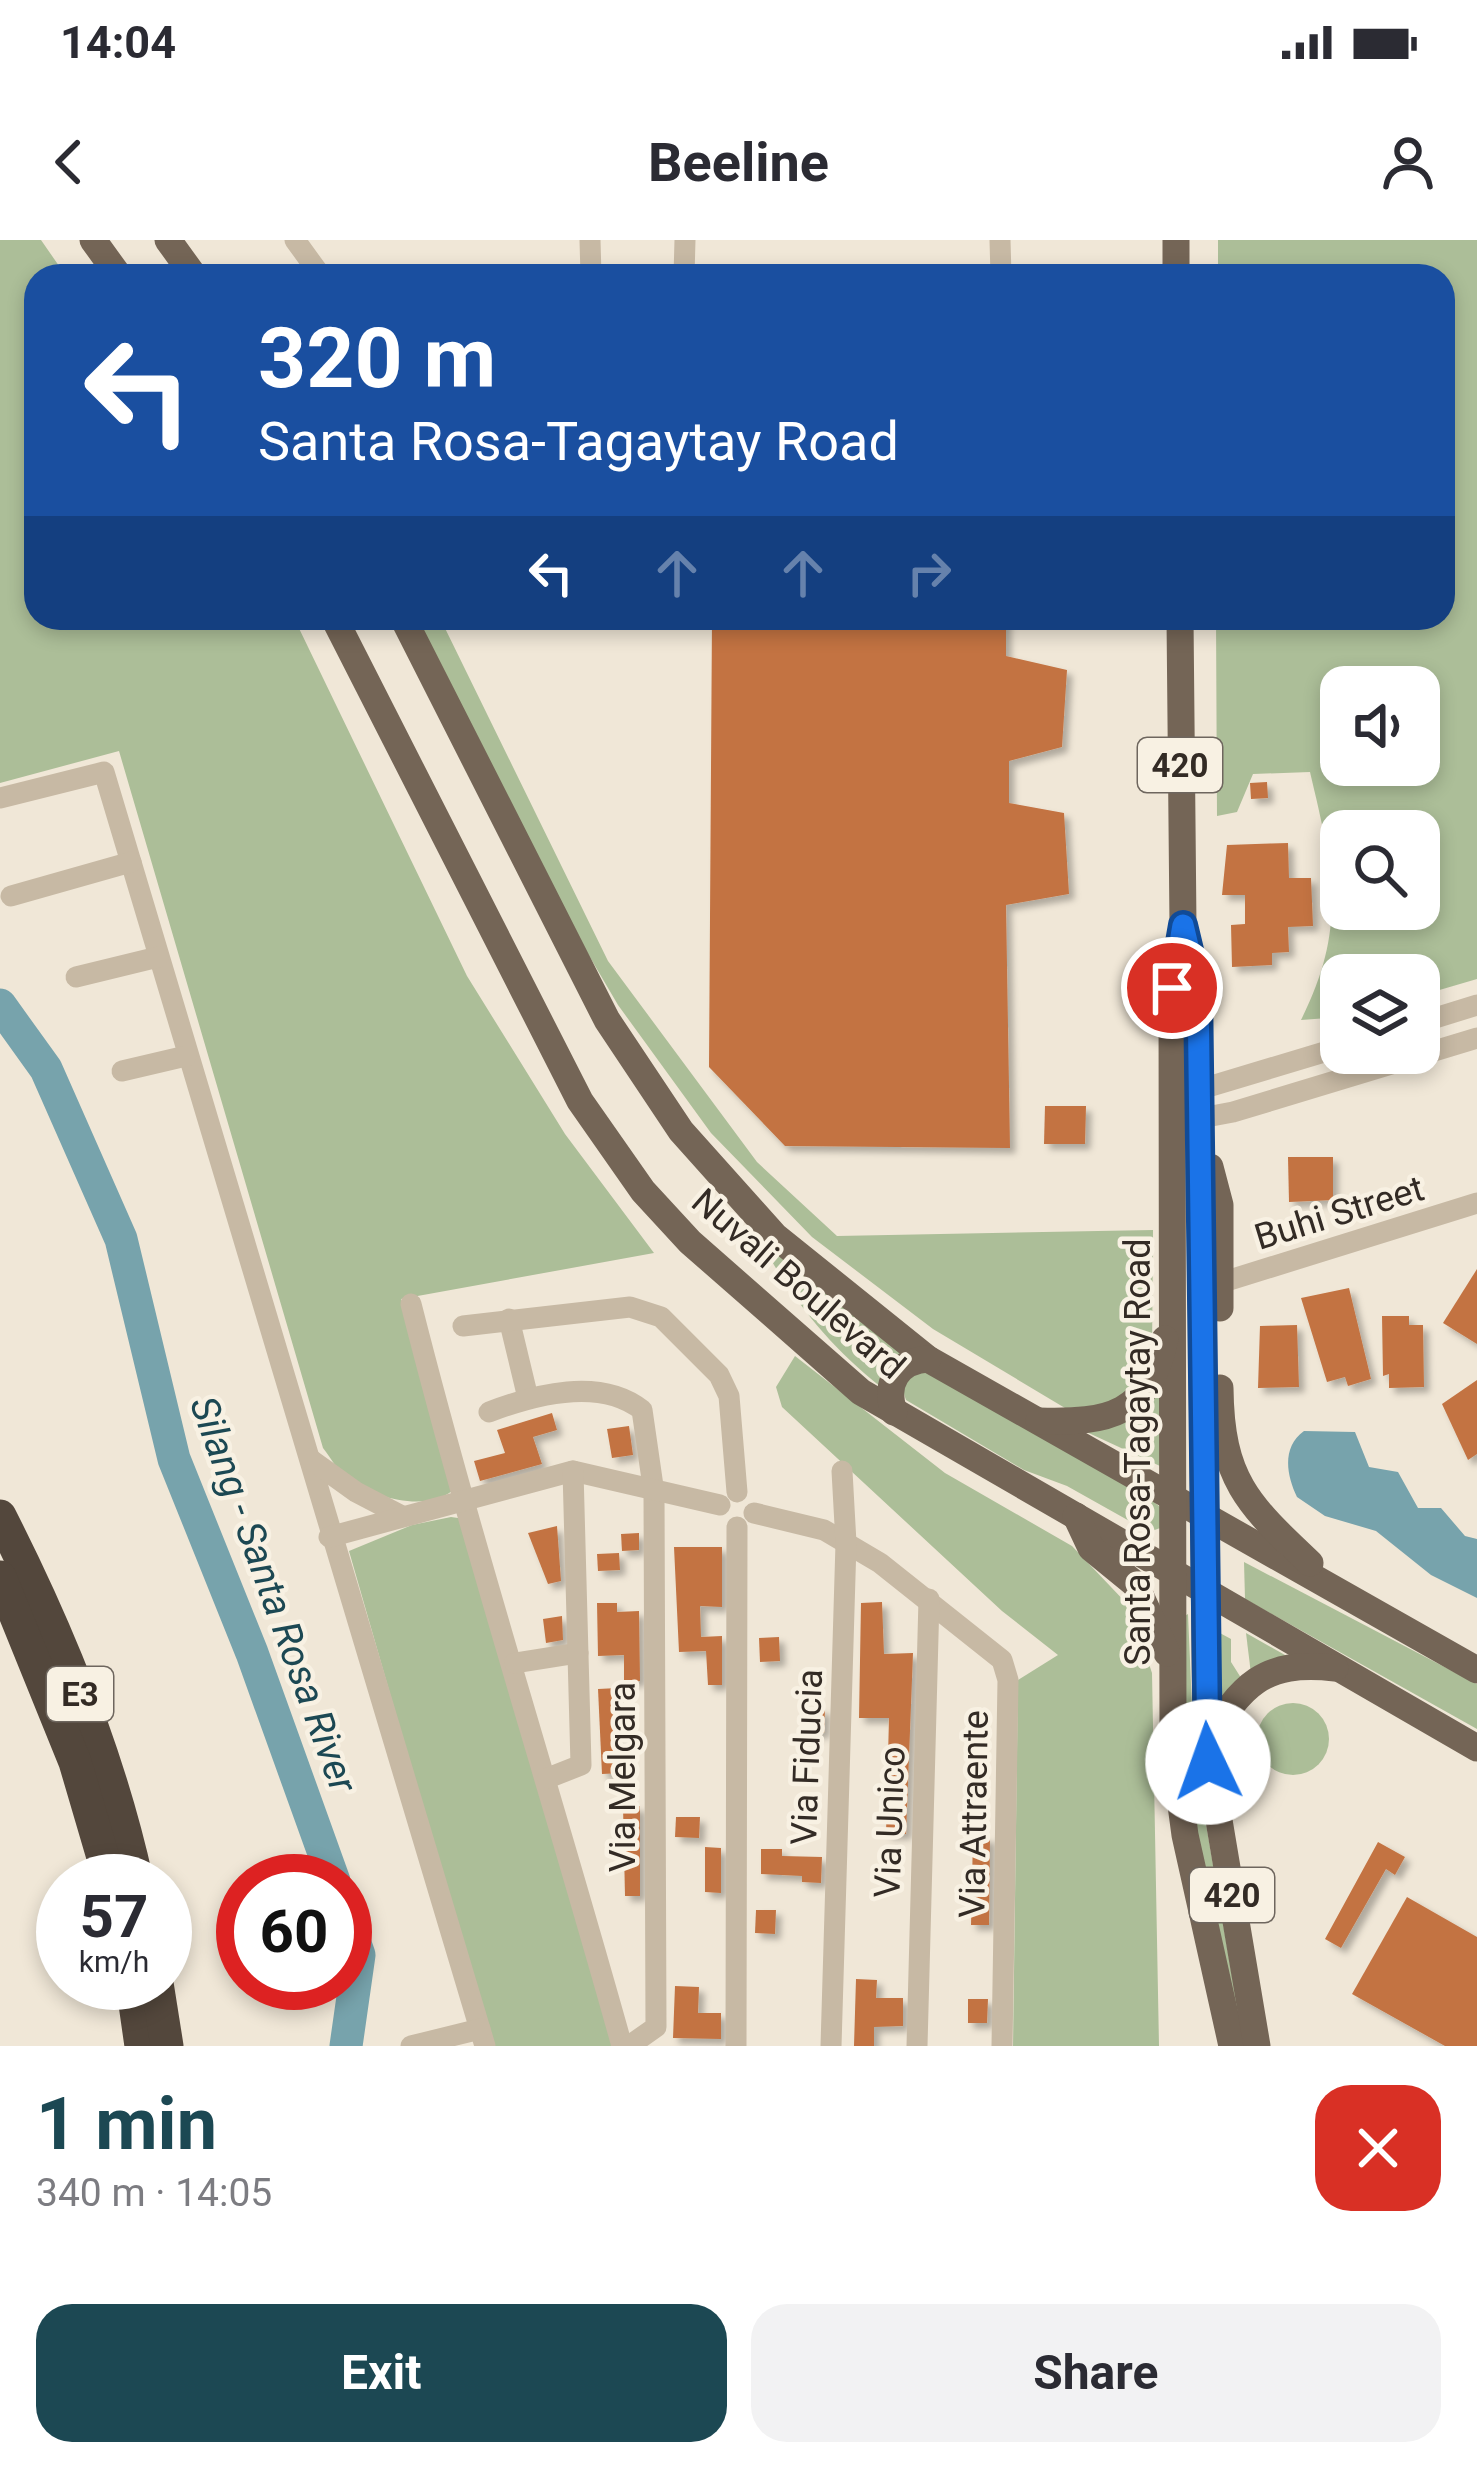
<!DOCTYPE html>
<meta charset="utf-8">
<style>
body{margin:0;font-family:Roboto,sans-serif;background:#f2f2f3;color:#2b2b33;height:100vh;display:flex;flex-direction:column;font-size:45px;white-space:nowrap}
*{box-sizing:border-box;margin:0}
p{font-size:39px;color:#7c7c81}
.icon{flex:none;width:66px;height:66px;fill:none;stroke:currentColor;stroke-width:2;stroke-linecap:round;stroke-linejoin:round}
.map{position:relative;height:1806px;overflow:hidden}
.sheet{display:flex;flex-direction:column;background:#fff;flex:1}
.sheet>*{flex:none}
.hud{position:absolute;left:24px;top:24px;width:1431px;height:366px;border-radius:36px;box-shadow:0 6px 18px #0003;background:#1a4fa0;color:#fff;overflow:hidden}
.controls{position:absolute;left:1320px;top:426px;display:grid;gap:24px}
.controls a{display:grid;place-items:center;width:120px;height:120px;border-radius:24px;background:#fff;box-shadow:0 6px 18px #0003;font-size:60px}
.speed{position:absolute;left:36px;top:1614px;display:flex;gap:24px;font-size:60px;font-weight:700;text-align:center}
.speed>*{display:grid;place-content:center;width:156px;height:156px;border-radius:50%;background:#fff;box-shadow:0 6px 18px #0003;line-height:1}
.speed small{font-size:30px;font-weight:400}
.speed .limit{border:18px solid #d22;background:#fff;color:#111}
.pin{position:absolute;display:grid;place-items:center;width:102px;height:102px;color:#fff;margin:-51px;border:6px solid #fff;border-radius:50%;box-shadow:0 3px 12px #0007}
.me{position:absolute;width:132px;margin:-66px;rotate:357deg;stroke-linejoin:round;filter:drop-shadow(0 0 9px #0008)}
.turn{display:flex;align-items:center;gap:42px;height:252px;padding:0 36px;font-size:54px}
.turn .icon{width:156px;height:156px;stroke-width:2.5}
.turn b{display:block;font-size:84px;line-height:102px}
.lanes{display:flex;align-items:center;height:114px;padding:0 36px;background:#0003;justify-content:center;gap:60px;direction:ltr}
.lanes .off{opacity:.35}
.round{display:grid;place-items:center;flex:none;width:126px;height:126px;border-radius:36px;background:#f2f2f3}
.summary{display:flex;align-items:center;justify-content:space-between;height:204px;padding:0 36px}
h1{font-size:72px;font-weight:700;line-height:90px;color:#1c4853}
.action{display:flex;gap:24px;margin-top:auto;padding:24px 36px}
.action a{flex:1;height:138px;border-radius:36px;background:#1c4853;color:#fff;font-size:48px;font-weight:700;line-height:138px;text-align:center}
.action a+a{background:#f2f2f3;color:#2b2b33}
.status{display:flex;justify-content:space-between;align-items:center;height:84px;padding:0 60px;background:#fff;direction:ltr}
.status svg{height:33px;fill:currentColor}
header{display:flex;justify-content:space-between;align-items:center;height:156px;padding:0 36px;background:#fff;font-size:54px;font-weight:700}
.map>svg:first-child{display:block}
.green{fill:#acbe98;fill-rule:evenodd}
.water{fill:#77a3ac}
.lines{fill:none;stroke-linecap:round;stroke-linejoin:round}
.river{stroke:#77a3ac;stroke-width:33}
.building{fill:#c37342;filter:url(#shadow)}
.minor{stroke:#c7b9a4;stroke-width:21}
.major{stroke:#746556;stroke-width:27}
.highway{stroke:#53473c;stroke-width:33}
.route-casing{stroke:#114b97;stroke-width:30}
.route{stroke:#1a73e8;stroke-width:21}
.labels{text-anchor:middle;stroke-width:9;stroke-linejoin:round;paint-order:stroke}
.shield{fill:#f8f1e3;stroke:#6e665e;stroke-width:3}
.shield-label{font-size:33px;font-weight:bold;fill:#332b25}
.street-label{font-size:36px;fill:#332b25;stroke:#f8f1e3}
.water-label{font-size:39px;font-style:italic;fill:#1c4853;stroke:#f8f1e3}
</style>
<div class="status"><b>14:04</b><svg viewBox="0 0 49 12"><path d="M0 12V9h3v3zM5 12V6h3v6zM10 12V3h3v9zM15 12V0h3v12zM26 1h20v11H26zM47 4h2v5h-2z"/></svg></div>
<header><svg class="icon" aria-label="back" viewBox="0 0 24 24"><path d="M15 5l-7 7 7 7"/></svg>Beeline<svg class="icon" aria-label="person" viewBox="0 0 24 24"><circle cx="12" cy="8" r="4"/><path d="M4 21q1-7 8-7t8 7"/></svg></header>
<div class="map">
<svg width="1477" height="1806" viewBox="0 0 1477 1806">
<defs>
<filter id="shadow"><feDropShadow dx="5.5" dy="5.5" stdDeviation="3" flood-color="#0004"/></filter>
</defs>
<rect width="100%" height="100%" fill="#f0e7d7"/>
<!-- green -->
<g class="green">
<path d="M0,0H41L66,36H36V378H294L467,736L565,894L654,1013L401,1059L452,1236V1251C426,1272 374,1258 349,1240C339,1233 331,1218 323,1208L119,511L0,543Z"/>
<path d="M1218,0H1477V739L1419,756V735H1341V777L1301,780C1348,686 1333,630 1310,532L1253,534L1237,572L1217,576L1216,378H1443V36H1218ZM1341,447H1419V525H1341ZM1341,591H1419V669H1341Z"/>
<polygon points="417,378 440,378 608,721 757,922 837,996 1153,990 1152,1115 1118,1166 1065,1168 933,1089 812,997 711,893 618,765 543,637"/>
<path d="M752,986L822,1051L905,1114L881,1147C824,1102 786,1051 752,986Z"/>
<polygon points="795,1116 945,1233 1072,1306 1130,1367 1152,1433 1159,1806 1013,1806 1018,1440 1058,1415 1002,1371 782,1167 776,1147"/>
<polygon points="920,1128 1153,1261 1160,1267 1163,1287 1149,1292 1067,1246 1024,1230 906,1160 901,1145"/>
<polygon points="1164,1137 1160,1226 1080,1189"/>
<polygon points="451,1277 465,1279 613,1806 491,1806 349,1311 412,1285"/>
<polygon points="1244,1322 1477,1444 1477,1489 1245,1359"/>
<polygon points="1188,1374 1194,1514 1244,1806 1192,1573 1184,1513 1183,1377"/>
<polygon points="1218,1392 1231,1399 1231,1422 1243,1441 1218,1467"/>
<polygon points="1246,1393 1299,1423 1251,1434"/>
<circle cx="1293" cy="1499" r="36"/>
</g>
<!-- water -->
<path class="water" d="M1304,1191L1355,1192L1369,1227L1398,1232L1418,1268H1441L1465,1296L1477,1299V1358L1431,1335L1376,1291L1325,1276L1297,1257C1286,1234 1282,1207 1304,1191Z"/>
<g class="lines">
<!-- river -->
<g class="river">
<polyline points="0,765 46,829 121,999 174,1219 252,1413 334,1641"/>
<polyline points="345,1675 359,1715 346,1806"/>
</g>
</g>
<!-- building -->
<g class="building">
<polygon points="712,378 1006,378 1006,416 1067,430 1062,507 1009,521 1009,563 1064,573 1069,654 1006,665 1010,908 785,906 709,827"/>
<polygon points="1267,542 1268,558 1251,559 1250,543"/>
<polygon points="1288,603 1289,638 1311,638 1313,686 1288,687 1289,712 1272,713 1272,725 1232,727 1231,685 1245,684 1245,655 1222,655 1227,605"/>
<polygon points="1045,866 1086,866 1085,904 1044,904"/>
<polygon points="1288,917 1333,917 1333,960 1289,962"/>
<polygon points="1477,1029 1477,1104 1443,1083"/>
<polygon points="1349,1048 1371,1139 1348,1146 1345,1137 1327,1142 1301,1058"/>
<polygon points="1382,1076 1409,1076 1409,1085 1423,1085 1424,1147 1389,1148 1389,1134 1383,1136"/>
<polygon points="1297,1085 1299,1147 1258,1148 1260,1086"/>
<polygon points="1477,1140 1477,1214 1468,1220 1442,1164"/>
<polygon points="552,1173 557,1190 533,1197 542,1224 480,1241 474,1221 505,1213 497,1190"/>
<polygon points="629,1186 633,1215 612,1218 607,1189"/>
<polygon points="557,1286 561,1341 548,1344 528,1293"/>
<polygon points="639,1293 639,1310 622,1311 621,1294"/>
<polygon points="674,1307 722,1307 722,1367 700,1366 701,1397 722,1396 722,1445 708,1445 706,1411 679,1412"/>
<polygon points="619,1313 620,1330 598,1331 597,1314"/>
<polygon points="882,1362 884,1414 913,1413 906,1594 886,1594 889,1478 859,1478 861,1363"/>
<polygon points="597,1363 617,1363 617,1372 639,1371 640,1441 624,1442 624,1415 598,1416"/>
<polygon points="562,1376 563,1400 546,1403 543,1379"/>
<polygon points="779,1397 780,1421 760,1422 759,1398"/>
<polygon points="618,1448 622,1533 602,1534 598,1449"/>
<polygon points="804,1469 825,1469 824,1493 803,1493"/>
<polygon points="623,1566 640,1566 640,1656 625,1656"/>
<polygon points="676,1577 700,1577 699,1598 675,1597"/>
<polygon points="973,1597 990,1597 989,1685 971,1685"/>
<polygon points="1378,1602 1405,1617 1395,1635 1386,1629 1341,1708 1325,1699"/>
<polygon points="705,1607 721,1608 721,1653 705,1652"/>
<polygon points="761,1609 782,1609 782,1616 822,1617 821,1643 802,1642 802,1636 761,1634"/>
<polygon points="1407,1657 1477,1697 1477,1806 1445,1806 1352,1754"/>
<polygon points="756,1670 776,1670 775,1694 755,1693"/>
<polygon points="856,1739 877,1740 876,1758 903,1758 903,1786 874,1787 874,1806 854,1806"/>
<polygon points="675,1746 699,1747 698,1773 721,1773 721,1799 673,1798"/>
<polygon points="968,1759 988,1759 987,1783 968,1783"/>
</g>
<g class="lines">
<!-- minor -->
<g class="minor">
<polyline points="295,0 321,36"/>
<polyline points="590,0 591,36"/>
<polyline points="1000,0 1001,36"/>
<polyline points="684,36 685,0"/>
<polyline points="0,558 104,532 485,1806"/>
<polyline points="11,656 131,622"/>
<polyline points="76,737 158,717"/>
<polyline points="1419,783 1477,765"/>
<polyline points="122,831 186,816"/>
<polyline points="1198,850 1341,807"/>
<polyline points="1185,881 1233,872 1477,798"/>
<polyline points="1220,1043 1477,963"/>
<path d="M411,1064C474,1313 553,1558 622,1806"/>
<polyline points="509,1079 528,1158"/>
<polyline points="463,1086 630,1067 661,1077 719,1135 729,1156 737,1252"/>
<path d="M489,1172C536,1154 600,1137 642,1170L654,1253L656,1787L629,1806"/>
<polyline points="310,1219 356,1252 402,1276"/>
<polyline points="754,1273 824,1290 880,1323 1002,1420 1008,1440 1002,1806"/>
<polyline points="329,1297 573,1231 720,1265"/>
<polyline points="515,1423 578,1413"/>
<polyline points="548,1538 581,1525 573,1231"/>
<polyline points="411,1806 480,1789"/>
<polyline points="736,1806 737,1287"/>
<polyline points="831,1806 846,1303 842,1231"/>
<polyline points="917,1806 929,1359"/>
</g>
<!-- major -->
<g class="major">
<polyline points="93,0 119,36"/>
<polyline points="168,0 194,36"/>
<polyline points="1176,0 1176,36"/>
<polyline points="334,378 580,861 643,951 690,1002 861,1152 1477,1508"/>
<polyline points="403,378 607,780 681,891 775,996 928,1119 1477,1430"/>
<polyline points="1180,378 1183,685 1172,748 1173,1505 1185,1595 1232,1806"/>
<polyline points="1186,701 1198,748 1206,1503 1257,1806"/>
<polyline points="1210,927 1220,965 1220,1068"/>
<path d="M1220,1148C1221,1239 1247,1264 1310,1323"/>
<path d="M894,1172C884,1143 898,1121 928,1119"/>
<path d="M1039,1181C1109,1183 1149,1175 1165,1099"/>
<polyline points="1076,1276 1091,1308 1135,1344 1167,1413"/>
<path d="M1206,1503C1242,1445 1262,1420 1335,1428"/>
</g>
<!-- highway -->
<g class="highway">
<path d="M0,1276C59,1392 109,1513 137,1641"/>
<polyline points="0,1337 75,1522 110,1641"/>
<polyline points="132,1743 141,1806"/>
<polyline points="157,1743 167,1806"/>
</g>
</g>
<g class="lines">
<defs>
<polyline id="route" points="1172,748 1183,685 1198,748 1208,1522"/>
</defs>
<!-- route casing -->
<use href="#route" class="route-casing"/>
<!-- route -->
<use href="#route" class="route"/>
</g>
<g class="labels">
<!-- shield labels -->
<g class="shield">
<rect x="1138" y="498" width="84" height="54" rx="9"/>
<rect x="47" y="1427" width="66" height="54" rx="9"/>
<rect x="1190" y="1628" width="84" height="54" rx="9"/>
</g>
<g class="shield-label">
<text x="1180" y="537">420</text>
<text x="80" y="1466">E3</text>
<text x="1232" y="1667">420</text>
</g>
<!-- street labels -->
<g class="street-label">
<text transform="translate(1339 972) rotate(-17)" y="13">Buhi Street</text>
<text transform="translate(799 1043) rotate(41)" y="13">Nuvali Boulevard</text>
<text transform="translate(1137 1212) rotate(-90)" y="13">Santa Rosa-Tagaytay Road</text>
<text transform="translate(806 1517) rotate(-88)" y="13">Via Fiducia</text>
<text transform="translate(622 1537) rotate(-90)" y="13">Via Melgara</text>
<text transform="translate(973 1574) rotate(-89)" y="13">Via Attraente</text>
<text transform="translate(889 1582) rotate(-88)" y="13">Via Unico</text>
</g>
<!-- water labels -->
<g class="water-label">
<text transform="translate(274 1354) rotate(70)" y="14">Silang - Santa Rosa River</text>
</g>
</g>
</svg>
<div class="controls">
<a><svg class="icon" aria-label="sound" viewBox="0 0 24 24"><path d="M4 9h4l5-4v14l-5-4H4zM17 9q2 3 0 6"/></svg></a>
<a><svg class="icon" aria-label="search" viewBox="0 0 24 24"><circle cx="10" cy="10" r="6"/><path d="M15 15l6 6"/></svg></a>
<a><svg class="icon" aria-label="layers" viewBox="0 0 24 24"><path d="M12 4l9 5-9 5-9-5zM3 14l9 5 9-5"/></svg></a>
</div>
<div class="speed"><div>57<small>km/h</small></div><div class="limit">60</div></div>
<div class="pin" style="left:1172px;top:748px;background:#d93025"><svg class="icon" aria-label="arrive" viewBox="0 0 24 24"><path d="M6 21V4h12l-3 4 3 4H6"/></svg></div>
<svg class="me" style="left:1208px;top:1522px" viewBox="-20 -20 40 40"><circle r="19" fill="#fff"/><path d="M0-13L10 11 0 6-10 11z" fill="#1a73e8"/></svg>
<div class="hud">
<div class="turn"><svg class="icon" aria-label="left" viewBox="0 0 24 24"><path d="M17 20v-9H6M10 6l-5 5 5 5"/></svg><div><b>320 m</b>Santa Rosa-Tagaytay Road</div></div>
<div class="lanes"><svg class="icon" aria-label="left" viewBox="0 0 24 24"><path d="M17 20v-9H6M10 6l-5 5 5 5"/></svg><svg class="icon off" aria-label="ahead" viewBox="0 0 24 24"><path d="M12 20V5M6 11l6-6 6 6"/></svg><svg class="icon off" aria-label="ahead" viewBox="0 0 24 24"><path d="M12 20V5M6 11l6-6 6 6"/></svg><svg class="icon off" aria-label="right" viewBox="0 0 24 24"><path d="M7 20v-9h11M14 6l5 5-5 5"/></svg></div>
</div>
</div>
<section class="sheet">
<div class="summary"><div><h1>1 min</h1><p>340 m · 14:05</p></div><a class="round" style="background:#d93025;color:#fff"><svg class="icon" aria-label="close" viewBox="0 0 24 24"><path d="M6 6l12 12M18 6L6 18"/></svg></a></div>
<div class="action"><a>Exit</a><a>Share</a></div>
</section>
